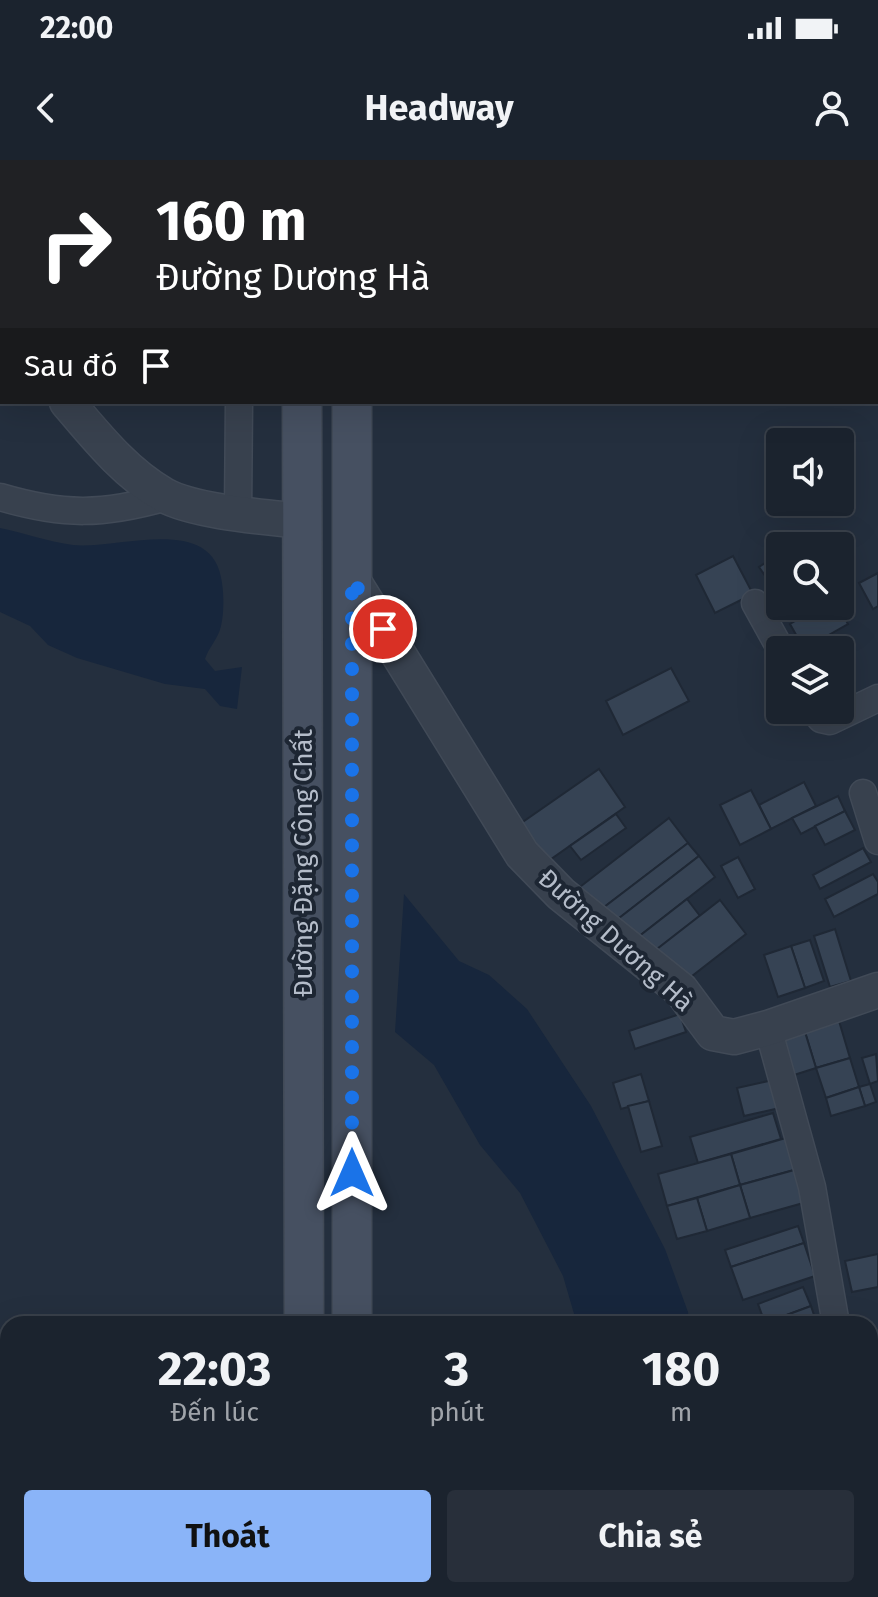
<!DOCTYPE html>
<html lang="vi">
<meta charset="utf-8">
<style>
body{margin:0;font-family:"Fira Sans",sans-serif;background:#282f3a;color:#f1f3f6;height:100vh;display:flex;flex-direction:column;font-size:30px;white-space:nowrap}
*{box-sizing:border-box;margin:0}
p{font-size:26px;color:#a0a4aa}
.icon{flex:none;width:44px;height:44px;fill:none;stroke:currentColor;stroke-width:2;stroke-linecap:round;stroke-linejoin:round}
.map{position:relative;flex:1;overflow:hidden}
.panel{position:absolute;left:0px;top:1156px;width:878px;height:282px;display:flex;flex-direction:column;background:#1b232e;border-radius:24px 24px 0 0;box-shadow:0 8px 32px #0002,0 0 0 2px #39404a}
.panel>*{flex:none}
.banner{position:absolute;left:0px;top:0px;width:878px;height:244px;box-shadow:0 8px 32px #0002,0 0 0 2px #39404a;background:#202124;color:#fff;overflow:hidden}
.fabs{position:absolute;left:766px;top:268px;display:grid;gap:16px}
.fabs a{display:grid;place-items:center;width:88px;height:88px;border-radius:8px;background:#1b232e;box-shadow:0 8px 32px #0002,0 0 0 2px #39404a;font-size:40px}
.pin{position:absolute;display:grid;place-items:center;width:68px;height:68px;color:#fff;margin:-34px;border:4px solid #fff;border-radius:50%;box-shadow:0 2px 8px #0007}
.me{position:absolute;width:88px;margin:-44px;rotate:0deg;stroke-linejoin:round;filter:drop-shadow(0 0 6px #0008)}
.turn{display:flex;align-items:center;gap:28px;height:168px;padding:0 24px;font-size:36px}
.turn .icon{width:104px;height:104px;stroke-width:2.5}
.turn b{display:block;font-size:56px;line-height:68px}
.then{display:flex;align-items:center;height:76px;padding:0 24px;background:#0003;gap:16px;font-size:30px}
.eta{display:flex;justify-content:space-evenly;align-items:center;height:136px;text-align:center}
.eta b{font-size:48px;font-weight:700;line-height:56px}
.action{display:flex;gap:16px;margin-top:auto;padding:16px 24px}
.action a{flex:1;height:92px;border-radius:8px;background:#8ab4f8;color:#111;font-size:32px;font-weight:700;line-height:92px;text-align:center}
.action a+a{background:#282f3a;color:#f1f3f6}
.status{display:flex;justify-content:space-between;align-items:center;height:56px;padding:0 40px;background:#1b232e;direction:ltr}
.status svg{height:22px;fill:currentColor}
header{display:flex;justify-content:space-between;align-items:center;height:104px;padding:0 24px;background:#1b232e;font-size:36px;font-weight:700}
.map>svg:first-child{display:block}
.water{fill:#17263c}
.building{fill:#364354;stroke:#1f2835;stroke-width:2}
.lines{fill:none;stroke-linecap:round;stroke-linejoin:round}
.service-casing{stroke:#414a57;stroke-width:17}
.minor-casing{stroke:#414a57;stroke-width:29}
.tertiary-casing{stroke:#414a57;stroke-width:37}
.secondary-casing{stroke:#414a57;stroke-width:41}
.service{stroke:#38414e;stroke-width:14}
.minor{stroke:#38414e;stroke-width:26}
.tertiary{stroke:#38414e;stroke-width:34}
.secondary{stroke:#465061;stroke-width:38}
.route{stroke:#1a73e8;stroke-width:14;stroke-dasharray:0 25.2}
.labels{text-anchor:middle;stroke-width:8;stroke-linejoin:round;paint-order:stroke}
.street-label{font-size:26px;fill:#b4bcc9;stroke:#1d2633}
</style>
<div class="status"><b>22:00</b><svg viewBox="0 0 49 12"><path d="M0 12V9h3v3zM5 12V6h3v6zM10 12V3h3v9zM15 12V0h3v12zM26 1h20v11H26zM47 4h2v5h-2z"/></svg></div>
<header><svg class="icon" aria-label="back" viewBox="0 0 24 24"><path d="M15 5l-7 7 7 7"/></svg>Headway<svg class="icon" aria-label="person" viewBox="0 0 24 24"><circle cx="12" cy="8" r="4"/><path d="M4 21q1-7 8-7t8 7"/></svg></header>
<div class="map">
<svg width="878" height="1437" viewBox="0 0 878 1437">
<rect width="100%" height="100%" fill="#242f3e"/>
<!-- water -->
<g class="water">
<path d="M0,368C24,373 49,382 73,385C118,390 214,352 222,423C224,436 224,453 221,466C218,479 209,487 205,499L215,511L242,507L237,549L220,546L205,529L165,524L77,498L48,485L30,466L0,452Z"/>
<polygon points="404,734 459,801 489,815 527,849 591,946 665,1089 688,1152 689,1164 577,1164 563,1116 520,1033 480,985 434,905 395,872"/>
</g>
<!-- building -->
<g class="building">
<polygon points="780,393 780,431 777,433 759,407"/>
<polygon points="733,396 753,434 715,453 696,415"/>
<polygon points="878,413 878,446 873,449 859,423"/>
<polygon points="821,446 838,446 848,464 804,489 790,464"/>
<polygon points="671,508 689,541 623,575 606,541"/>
<polygon points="599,609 625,647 544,704 517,666"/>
<polygon points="804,622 816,646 771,669 759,645"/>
<polygon points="751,630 771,669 740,685 720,645"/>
<polygon points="838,636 845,651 801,674 792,658"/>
<polygon points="845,651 855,670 825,685 815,666"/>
<polygon points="616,654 626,668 581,700 570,686"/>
<polygon points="669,658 688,683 599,751 576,730"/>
<polygon points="688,683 699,696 614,762 599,751"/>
<polygon points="863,688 871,702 820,729 813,715"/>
<polygon points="699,696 715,717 633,781 614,762"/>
<polygon points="738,697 755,729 738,738 721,706"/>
<polygon points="873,714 878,722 878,734 834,757 825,739"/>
<polygon points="687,739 700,756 650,795 633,781"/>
<polygon points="720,740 746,774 683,823 657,789"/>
<polygon points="835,769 851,821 830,827 814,776"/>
<polygon points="810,780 824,821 805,828 791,786"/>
<polygon points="791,786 805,828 778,837 764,795"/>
<polygon points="680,854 686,872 635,889 629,871"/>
<polygon points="839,861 850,898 816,908 805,872"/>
<polygon points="805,872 816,908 794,915 783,878"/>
<polygon points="876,894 878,921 870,924 862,898"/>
<polygon points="850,898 859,927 826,938 816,908"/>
<polygon points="641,914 649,941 621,949 613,923"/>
<polygon points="777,919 784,947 744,956 737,928"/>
<polygon points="870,924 876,942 865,946 859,927"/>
<polygon points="859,927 865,946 831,956 826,938"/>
<polygon points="649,941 662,986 641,992 628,946"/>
<polygon points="773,953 781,979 698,1003 690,977"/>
<polygon points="796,975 805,1007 740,1025 731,994"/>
<polygon points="731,994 740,1025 667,1046 658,1014"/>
<polygon points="805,1007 814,1040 750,1058 740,1025"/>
<polygon points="740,1025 750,1058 707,1071 697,1038"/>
<polygon points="697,1038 707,1071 677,1079 667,1046"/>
<polygon points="798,1066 804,1083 731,1107 725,1090"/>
<polygon points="804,1083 815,1116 743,1140 731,1107"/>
<polygon points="878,1094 878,1127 852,1132 845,1101"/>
<polygon points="803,1127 811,1146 765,1163 758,1144"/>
<polygon points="811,1146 816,1161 807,1164 765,1163"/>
</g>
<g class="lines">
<defs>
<g id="service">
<polyline points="87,2 87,0"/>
<polyline points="0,34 2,35"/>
<polyline points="0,120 2,119"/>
</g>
<g id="minor">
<polyline points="241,2 241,0"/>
<polyline points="876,186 878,185"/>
<path d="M0,337C64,356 103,355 167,337"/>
<polyline points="238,354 239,242"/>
<polyline points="755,443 781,490"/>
<polyline points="814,550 821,559 830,561 878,538"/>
<polyline points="863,633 878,681"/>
<polyline points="768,868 812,1027 836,1164"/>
<polyline points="870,1324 878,1379"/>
</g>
<g id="tertiary">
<polyline points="0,162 2,165"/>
<path d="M67,242C96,276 125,313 164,335C195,352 266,357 302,361"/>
<polyline points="352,419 522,694 561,734 681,830 713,873 734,877 768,868 878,830"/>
</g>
<g id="secondary">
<polyline points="302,242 304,1164"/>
<polyline points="352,242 352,1164"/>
<polyline points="305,1430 305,1437"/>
<polyline points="353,1430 353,1437"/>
</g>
</defs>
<!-- service casing -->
<use href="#service" class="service-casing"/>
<!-- minor casing -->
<use href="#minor" class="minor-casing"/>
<!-- tertiary casing -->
<use href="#tertiary" class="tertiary-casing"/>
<!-- secondary casing -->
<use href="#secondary" class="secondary-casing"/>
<!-- service -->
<use href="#service" class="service"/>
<!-- minor -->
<use href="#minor" class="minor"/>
<!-- tertiary -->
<use href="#tertiary" class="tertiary"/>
<!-- secondary -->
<use href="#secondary" class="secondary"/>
</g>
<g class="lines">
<!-- route -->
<polyline class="route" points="352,1013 352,419 383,469"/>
</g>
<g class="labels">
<!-- street labels -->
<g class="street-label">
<text transform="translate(303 703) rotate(-90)" y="9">Đường Đặng Công Chất</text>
<text transform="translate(616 780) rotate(42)" y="9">Đường Dương Hà</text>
</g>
</g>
</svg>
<div class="fabs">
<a><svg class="icon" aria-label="sound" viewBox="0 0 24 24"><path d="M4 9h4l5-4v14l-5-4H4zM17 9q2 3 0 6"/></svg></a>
<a><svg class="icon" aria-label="search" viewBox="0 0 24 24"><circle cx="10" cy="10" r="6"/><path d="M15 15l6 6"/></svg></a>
<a><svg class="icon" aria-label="layers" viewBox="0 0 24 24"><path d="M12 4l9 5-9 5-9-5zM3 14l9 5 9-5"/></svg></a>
</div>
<div class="pin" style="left:383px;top:469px;background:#d93025"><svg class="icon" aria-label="arrive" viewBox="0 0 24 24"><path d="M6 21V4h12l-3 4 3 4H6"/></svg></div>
<svg class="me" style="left:352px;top:1013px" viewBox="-20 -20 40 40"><path d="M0-17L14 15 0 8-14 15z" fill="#1a73e8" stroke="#fff" stroke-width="4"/></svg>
<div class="banner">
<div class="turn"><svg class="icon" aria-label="right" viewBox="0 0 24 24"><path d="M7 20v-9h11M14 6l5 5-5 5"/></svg><div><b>160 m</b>Đường Dương Hà</div></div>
<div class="then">Sau đó<svg class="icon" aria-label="arrive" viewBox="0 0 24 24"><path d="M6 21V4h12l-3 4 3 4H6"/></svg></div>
</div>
<section class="panel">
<div class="eta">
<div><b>22:03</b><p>Đến lúc</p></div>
<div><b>3</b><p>phút</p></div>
<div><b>180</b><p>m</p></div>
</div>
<div class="action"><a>Thoát</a><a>Chia sẻ</a></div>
</section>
</div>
